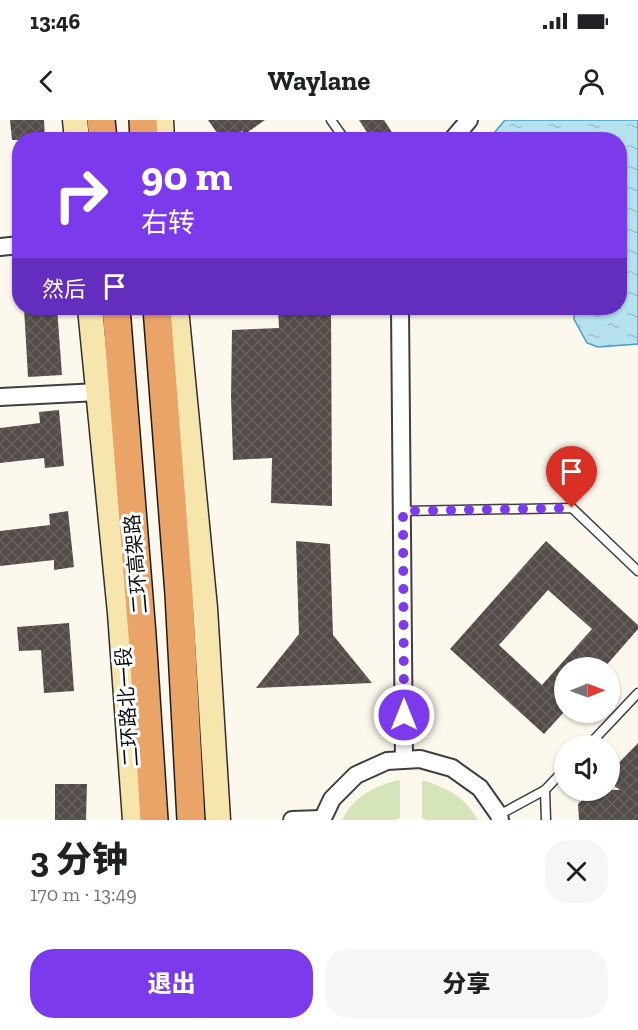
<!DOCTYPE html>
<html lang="zh">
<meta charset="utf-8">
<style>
body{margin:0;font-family:"Zilla Slab","Noto Sans SC",serif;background:#f6f6f6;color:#202124;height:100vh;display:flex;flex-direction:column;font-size:22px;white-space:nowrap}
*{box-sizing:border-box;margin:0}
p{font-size:20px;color:#757577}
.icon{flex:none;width:33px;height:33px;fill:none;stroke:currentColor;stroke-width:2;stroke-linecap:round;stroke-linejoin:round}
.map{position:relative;height:700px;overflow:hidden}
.panel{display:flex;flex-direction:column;background:#fff;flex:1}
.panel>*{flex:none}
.top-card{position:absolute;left:12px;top:12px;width:615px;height:183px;border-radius:24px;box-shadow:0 2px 4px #0004;background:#7c3aed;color:#fff;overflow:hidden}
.needle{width:39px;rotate:89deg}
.fabs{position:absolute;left:554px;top:537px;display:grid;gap:12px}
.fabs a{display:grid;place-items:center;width:66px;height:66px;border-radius:50%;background:#fff;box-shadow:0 2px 4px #0004;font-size:30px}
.pin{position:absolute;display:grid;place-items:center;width:51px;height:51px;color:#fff;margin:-62px -26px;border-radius:50% 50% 50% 0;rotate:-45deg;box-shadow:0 0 6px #0007}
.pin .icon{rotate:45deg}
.me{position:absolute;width:66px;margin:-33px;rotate:0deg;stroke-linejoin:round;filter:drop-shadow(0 0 4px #0008)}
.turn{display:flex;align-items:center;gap:21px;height:126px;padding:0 30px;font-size:27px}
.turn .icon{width:78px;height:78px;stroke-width:2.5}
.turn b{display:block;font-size:42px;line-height:51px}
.then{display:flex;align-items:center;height:57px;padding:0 30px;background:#0003;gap:12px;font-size:22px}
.round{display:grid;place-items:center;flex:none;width:63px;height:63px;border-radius:24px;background:#f6f6f6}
.headline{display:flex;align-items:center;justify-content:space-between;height:102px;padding:0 30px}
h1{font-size:36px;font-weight:800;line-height:45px}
.cta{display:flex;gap:12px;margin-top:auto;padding:12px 30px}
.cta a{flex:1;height:69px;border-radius:24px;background:#7c3aed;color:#fff;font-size:24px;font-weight:800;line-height:69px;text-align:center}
.cta a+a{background:#f6f6f6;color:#202124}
.status{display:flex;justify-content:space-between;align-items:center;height:42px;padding:0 30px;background:#fff;direction:ltr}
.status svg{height:16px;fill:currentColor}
header{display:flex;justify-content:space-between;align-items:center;height:78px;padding:0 30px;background:#fff;font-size:27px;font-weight:800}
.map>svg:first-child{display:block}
.grass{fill:#d6e4ba}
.water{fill:url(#water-ripples);stroke:#449fc0;stroke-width:1.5}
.building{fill:url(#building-cross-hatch);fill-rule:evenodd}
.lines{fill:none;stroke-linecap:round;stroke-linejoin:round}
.service-casing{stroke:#3f3f3f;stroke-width:11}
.minor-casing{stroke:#3f3f3f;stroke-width:20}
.secondary-casing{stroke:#2e2e2e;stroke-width:27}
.trunk-casing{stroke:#1d1d1d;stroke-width:30}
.service{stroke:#fff;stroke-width:8}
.minor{stroke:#fff;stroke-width:16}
.secondary{stroke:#f7e5ae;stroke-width:24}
.trunk{stroke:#eaa468;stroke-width:27}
.route{stroke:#7c3aed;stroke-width:10;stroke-dasharray:0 18}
.labels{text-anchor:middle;stroke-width:6;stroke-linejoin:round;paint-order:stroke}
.street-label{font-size:20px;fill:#0c0c0c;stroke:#fff}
</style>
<div class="status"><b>13:46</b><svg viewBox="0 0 49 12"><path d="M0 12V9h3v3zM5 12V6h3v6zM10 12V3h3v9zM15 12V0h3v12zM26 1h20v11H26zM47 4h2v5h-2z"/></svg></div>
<header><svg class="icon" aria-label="back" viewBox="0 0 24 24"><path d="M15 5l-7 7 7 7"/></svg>Waylane<svg class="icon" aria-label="person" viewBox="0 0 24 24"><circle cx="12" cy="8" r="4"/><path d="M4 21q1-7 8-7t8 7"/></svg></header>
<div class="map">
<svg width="638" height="700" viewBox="0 0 638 700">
<defs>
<pattern id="water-ripples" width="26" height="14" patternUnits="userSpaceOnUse" patternTransform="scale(1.5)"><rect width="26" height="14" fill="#b6e2f0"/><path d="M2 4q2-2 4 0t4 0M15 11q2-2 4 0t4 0" fill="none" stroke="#9bc1cd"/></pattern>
<pattern id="building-cross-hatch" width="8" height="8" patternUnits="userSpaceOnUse" patternTransform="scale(1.5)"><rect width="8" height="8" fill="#534c49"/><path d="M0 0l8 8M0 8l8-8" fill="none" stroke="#67615f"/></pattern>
</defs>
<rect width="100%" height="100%" fill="#fdf8ed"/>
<!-- grass -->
<g class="grass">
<path d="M400,660V698L394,700H342C353,677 375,665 400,660Z"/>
<path d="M422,661H426C452,671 463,676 478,700H427L422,698Z"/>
</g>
<!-- water -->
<g class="water">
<polygon points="505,0 638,0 638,224 598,227 587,223 574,199 574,188 620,188 620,20 489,19"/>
<path d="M435,188H514C490,197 461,194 436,191Z"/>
</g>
<!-- building -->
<g class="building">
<polygon points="10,0 44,0 45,20 12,20"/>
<polygon points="208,0 265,0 245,14 242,11 230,20 222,20"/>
<polygon points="359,0 384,0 397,20 372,20"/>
<polygon points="24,188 57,188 62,255 28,257"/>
<polygon points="278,188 331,188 332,386 271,383 272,338 233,340 231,277 232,210 279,208"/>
<polygon points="59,290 64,346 45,348 44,338 0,343 0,308 40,303 39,292"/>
<polygon points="68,391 74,447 54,450 54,440 0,446 0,411 50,405 49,394"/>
<polygon points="296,421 330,424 333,515 372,563 256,568 299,514"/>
<path d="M546,421L638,505V509L604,548H564V592L544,614L450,529ZM548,470L592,509L542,565L499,525Z"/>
<polygon points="69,503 74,571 44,573 41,530 19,531 17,507"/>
<polygon points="638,623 638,700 579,700 578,684 592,670 620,670 609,662 609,653"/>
<polygon points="55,664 87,664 86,700 55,700"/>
</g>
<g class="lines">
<defs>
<g id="service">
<polyline points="331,0 345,20"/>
<polyline points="403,391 572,388 638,451"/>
<polyline points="588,626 638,573"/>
<polyline points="545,670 546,700"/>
<polyline points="499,695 545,670 564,650"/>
</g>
<g id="minor">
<polyline points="452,20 469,0"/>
<polyline points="0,127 20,125"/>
<polyline points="400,188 404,640"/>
<polyline points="0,277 98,272"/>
<polyline points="292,700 322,699"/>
<polyline points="322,700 332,679 356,655 387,641 420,639 452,648 480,668 499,695 500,700"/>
</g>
<g id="secondary">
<polyline points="75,0 77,20"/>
<polyline points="161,0 162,20"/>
<polyline points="90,188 120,493 135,700"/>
<polyline points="176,188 205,488 218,700"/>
</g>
<g id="trunk">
<polyline points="101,0 103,20"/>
<polyline points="143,0 144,20"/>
<polyline points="116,188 142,515 154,700"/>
<polyline points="157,188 179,474 191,700"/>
</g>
</defs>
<!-- service casing -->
<use href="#service" class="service-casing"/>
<!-- minor casing -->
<use href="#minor" class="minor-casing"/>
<!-- secondary casing -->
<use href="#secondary" class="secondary-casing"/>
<!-- trunk casing -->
<use href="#trunk" class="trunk-casing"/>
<!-- service -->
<use href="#service" class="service"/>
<!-- minor -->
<use href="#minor" class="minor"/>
<!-- secondary -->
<use href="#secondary" class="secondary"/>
<!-- trunk -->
<use href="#trunk" class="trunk"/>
</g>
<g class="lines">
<!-- route -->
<polyline class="route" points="404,595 403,391 572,388"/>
</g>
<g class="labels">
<!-- street labels -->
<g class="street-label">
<text transform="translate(136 444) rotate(-95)" y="7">二环高架路</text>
<text transform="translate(127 587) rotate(-94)" y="7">二环路北一段</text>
</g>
</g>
</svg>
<div class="fabs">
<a><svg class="needle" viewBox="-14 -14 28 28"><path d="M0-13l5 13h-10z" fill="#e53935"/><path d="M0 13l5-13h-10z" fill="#757577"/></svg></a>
<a><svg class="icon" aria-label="sound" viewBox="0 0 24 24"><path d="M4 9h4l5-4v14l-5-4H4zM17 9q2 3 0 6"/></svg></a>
</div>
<div class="pin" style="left:572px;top:388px;background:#d93025"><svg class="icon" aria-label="arrive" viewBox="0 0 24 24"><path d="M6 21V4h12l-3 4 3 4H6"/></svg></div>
<svg class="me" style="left:404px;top:595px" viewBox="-20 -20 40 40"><circle r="17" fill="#7c3aed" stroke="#fff" stroke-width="3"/><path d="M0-11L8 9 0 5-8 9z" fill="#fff"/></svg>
<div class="top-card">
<div class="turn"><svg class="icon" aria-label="right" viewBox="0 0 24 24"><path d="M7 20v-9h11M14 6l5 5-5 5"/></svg><div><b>90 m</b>右转</div></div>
<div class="then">然后<svg class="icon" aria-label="arrive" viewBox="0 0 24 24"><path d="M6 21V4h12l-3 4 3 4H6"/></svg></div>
</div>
</div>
<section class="panel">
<div class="headline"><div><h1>3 分钟</h1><p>170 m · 13:49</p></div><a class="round"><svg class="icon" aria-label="close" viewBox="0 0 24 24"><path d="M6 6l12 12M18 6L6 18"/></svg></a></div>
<div class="cta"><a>退出</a><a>分享</a></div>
</section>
